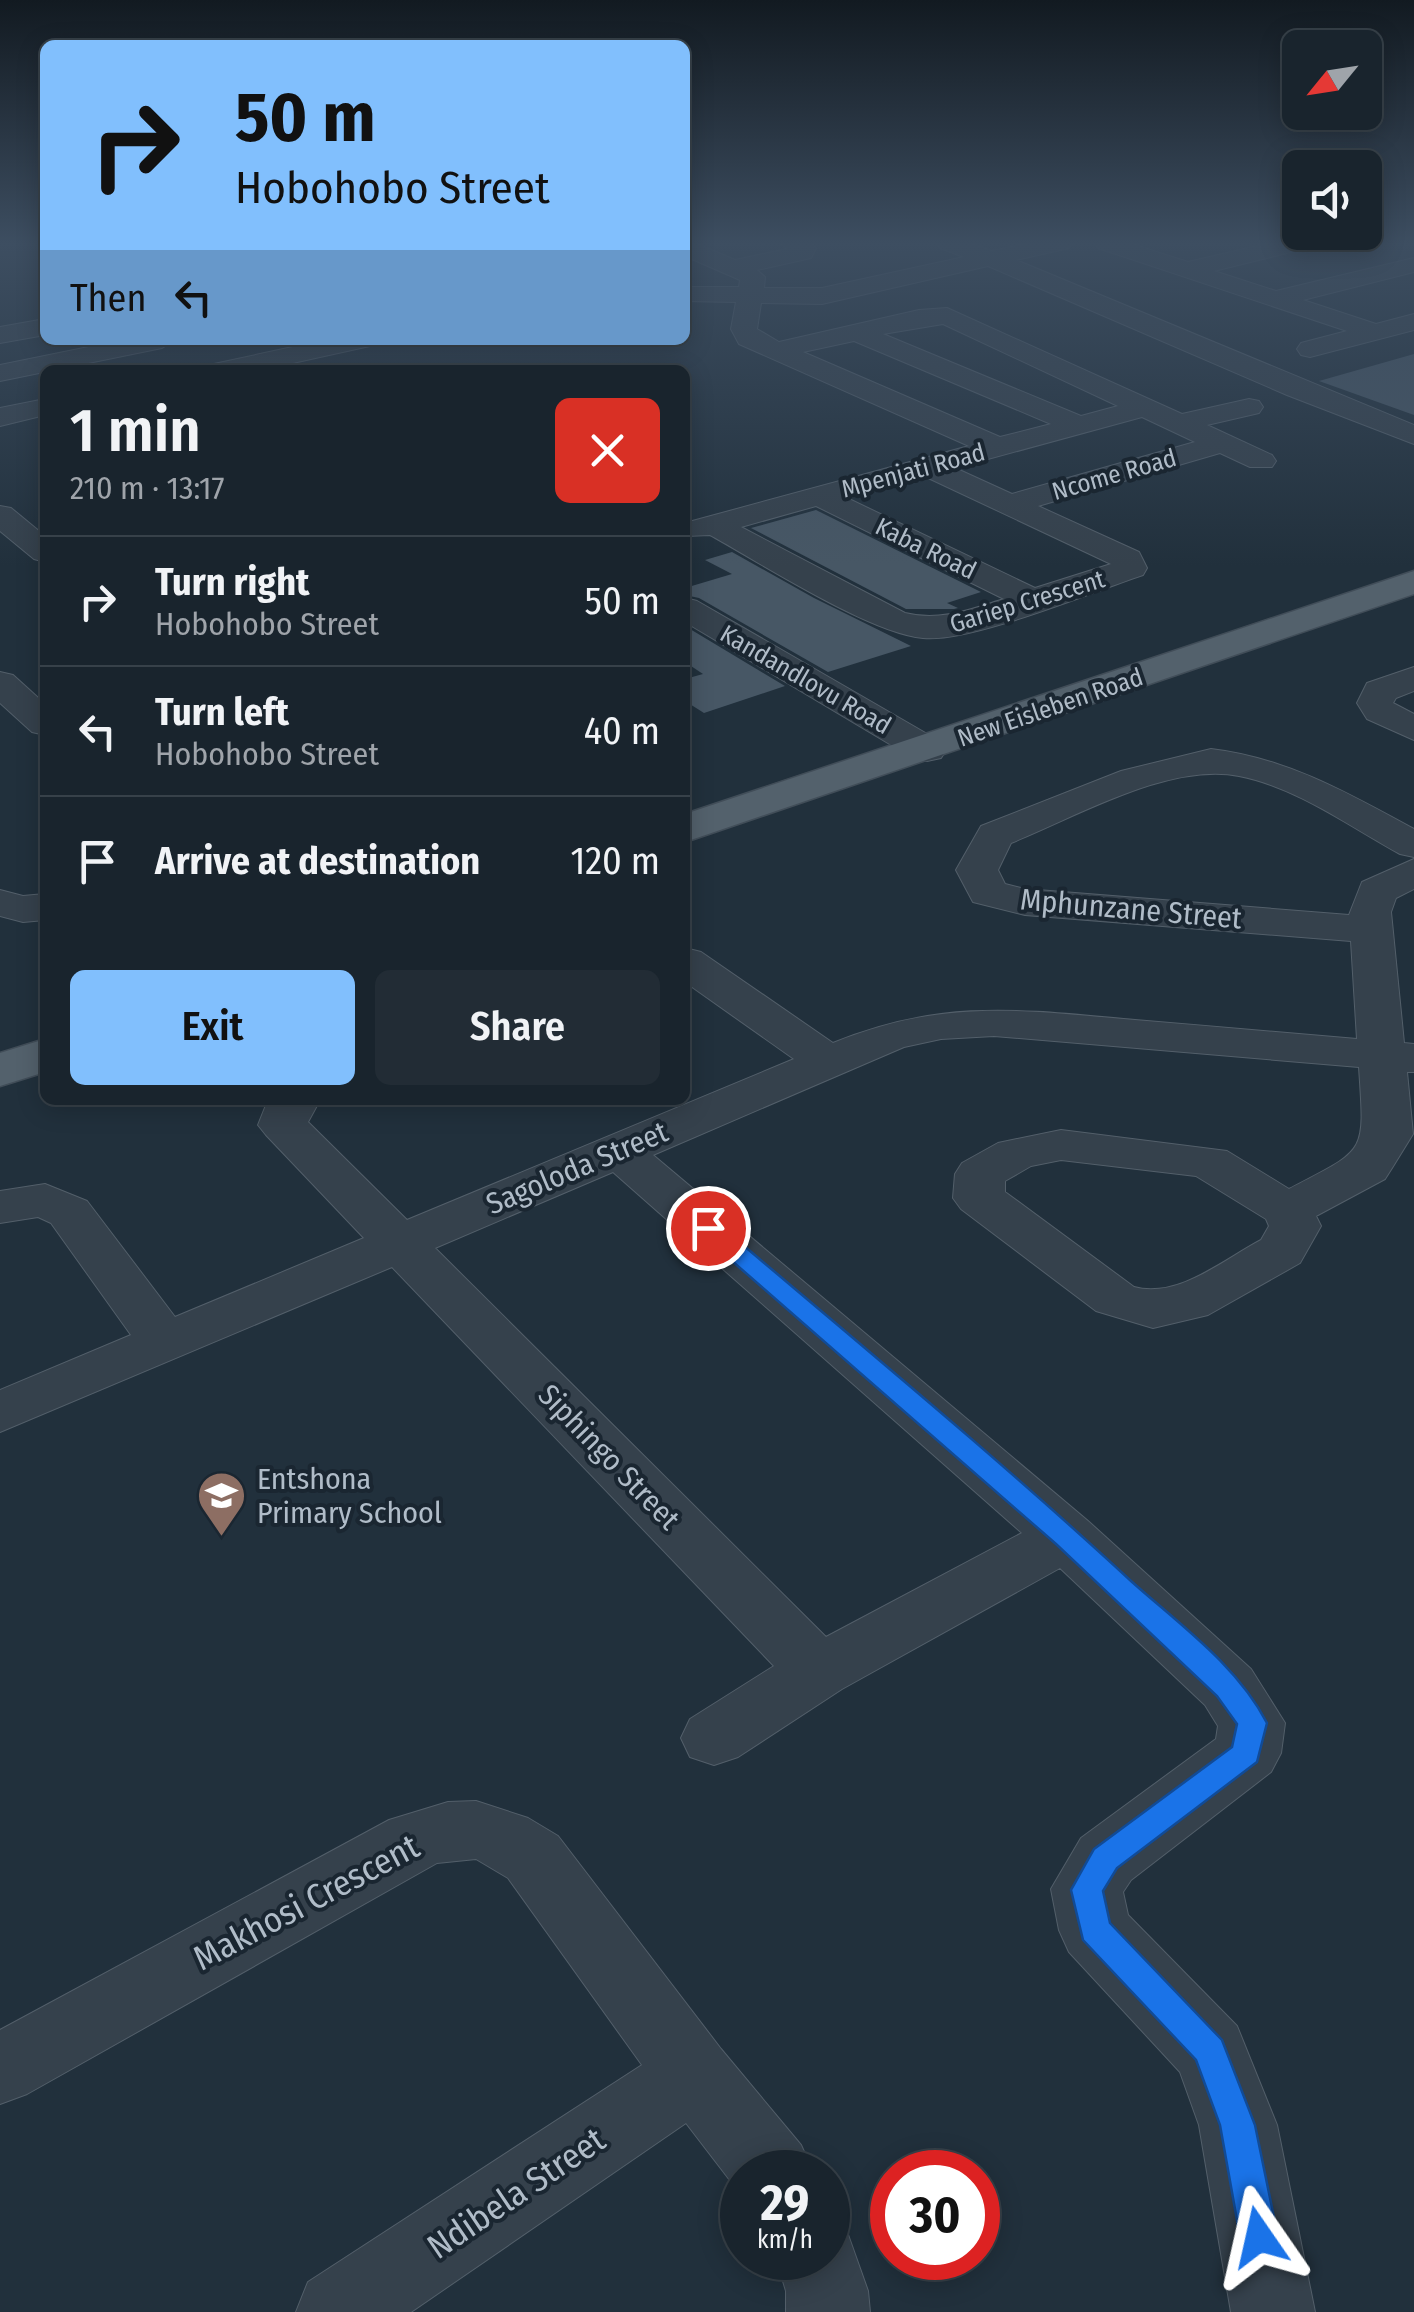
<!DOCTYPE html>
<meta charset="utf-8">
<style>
body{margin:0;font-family:"Fira Sans Condensed",sans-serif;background:#222c35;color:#f1f3f6;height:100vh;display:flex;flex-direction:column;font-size:38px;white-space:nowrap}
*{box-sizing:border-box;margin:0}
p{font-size:32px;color:#9fa4aa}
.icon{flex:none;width:55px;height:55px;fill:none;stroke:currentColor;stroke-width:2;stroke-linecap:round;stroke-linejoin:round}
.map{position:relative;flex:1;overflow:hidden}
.panel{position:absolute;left:40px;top:365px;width:650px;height:740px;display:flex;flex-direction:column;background:#19242d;border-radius:15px;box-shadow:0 5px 25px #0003,0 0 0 2px #374149}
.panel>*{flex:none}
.guide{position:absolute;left:40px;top:40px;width:650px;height:305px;border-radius:15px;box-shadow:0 5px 25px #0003,0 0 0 2px #374149;background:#81bffd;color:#111;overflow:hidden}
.needle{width:65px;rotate:240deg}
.controls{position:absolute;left:1282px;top:30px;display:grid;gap:20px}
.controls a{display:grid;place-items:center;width:100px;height:100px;border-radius:15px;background:#19242d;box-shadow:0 5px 25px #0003,0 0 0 2px #374149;font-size:50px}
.speed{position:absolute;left:720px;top:2150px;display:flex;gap:20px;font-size:50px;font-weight:700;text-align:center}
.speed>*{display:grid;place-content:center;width:130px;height:130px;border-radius:50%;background:#19242d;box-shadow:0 5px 25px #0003,0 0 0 2px #374149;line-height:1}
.speed small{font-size:25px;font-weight:400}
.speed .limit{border:15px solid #d22;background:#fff;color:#111}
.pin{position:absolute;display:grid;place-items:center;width:85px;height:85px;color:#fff;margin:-42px;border:5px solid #fff;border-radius:50%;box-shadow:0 2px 10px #0007}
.me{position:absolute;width:110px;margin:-55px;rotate:349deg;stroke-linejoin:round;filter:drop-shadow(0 0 8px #0008)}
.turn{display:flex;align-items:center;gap:35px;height:210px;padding:0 30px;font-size:45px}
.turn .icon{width:130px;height:130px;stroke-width:2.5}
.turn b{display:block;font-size:70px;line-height:85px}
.then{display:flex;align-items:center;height:95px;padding:0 30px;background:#0003;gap:20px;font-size:38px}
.round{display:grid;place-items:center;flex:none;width:105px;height:105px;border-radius:15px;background:#222c35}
.headline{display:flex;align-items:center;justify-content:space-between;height:170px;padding:0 30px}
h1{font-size:60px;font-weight:600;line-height:75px}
.primary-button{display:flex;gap:20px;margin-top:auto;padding:20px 30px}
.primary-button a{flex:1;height:115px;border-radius:15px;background:#81bffd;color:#111;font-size:40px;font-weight:600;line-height:115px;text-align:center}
.primary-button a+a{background:#222c35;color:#f1f3f6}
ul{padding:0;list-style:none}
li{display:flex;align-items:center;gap:30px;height:130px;padding:0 30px;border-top:2px solid #374149}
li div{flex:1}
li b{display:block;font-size:38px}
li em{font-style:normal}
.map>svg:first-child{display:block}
.building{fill:#475765}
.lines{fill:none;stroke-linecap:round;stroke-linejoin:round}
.minor-casing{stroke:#535f6a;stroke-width:2}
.major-casing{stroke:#414d58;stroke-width:3}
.minor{fill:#35414c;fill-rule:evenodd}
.major{fill:#53616c;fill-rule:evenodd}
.route{fill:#1a73e8;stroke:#114b97;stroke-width:2.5}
.labels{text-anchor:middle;stroke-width:8;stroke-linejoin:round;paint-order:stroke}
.far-street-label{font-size:25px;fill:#b0bcc8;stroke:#1a2631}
.street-label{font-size:30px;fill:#b0bcc8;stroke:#1a2631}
.poi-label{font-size:30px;fill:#b0bcc8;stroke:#1a2631;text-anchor:start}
.near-street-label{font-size:35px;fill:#b0bcc8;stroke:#1a2631}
</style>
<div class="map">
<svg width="1414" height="2312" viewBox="0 0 1414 2312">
<rect width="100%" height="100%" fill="#21303c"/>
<!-- building -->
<g class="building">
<polygon points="1414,354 1414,415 1319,381"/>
<polygon points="816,510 981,592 947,603 958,608 954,609 906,609 751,528"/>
<polygon points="732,552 814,598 911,646 828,672 699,598 685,595 685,588 732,574 705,560"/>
<polygon points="685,626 785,686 704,713 685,701 685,679 703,674 685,662"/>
</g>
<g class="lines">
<defs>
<g id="minor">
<path d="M685,243H695L735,260L787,249L781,243H812L816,248L811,258L757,270L765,277L764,288H822L964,257L940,248L936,243H969L992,251L1030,243H1073L1069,248L1016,260L1414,425V444L1287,395L988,266L822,304L761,303L757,329L779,342L919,310L947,308L1182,414L1249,399L1259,401L1263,407L1259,413L1207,425L1272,455L1276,461L1272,467H1250L1220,453L1038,506L1139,552L1147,568L1143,575C1092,592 970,643 923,638C869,633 761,563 710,535L686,536L685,523L969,446L739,344L731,329L736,302L685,301V287H739L740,280L685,256ZM943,324L1118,406L1081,416L883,334ZM854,341L1051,424L1000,437L803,352ZM1142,417L1195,442L1012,494L955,468ZM924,476L1111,564L1035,588L847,498ZM816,506L1004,599C971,609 940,622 905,613L741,527Z"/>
<polygon points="1094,243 1129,243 1188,262 1270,243 1311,243 1307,248 1214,271 1276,291 1414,258 1414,272 1303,300 1376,324 1414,314 1414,330 1310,357 1301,355 1297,349 1301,343 1347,331 1098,248"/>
<polygon points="45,319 45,335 0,343 0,327"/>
<polygon points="123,340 175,340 162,348 0,381 0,365"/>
<polygon points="325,340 374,340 370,346 261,370 210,370 214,364"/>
<polygon points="45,399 45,415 0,426 0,408"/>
<polygon points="0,506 11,508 45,536 45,562 34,559 0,531"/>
<polygon points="685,598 697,601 941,742 946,750 941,758 927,761 913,758 685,622"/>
<polygon points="1414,667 1414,691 1396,698 1393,703 1414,714 1414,740 1367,719 1357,703 1367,683"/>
<polygon points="0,672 13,675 45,704 45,735 32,732 0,703"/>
<path d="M1211,749C1287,758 1348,793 1414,829V857L1400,854C1349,826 1296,787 1239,776C1169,762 1076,817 1011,843L998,870L1005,884L1025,889L1349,915L1362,882L1414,859V889L1396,898L1391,912L1404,1043L1414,1044V1072H1407L1413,1134L1392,1168L1385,1179L1316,1216L1321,1226L1300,1263L1208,1315L1153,1328L1096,1311L961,1209L953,1198L955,1174L962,1163L998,1143L1061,1130L1227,1151L1289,1189C1367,1148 1365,1156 1359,1067L994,1036L941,1039L904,1047L653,1155L1088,1521L1251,1669L1285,1723L1281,1753L1271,1772L1131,1880L1123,1892L1128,1915L1237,2026L1277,2125L1315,2312H1231L1199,2125L1180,2072L1069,1952L1059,1930L1051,1889L1081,1838L1216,1739L1218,1726L1205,1705L1060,1568L842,1689L738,1757L714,1765L690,1757L681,1738L690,1719L774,1666L392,1267L0,1432V1390L131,1335L51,1223L38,1217L0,1223V1191L45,1184L87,1201L175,1317L364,1238L266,1135L258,1125L268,1100H320L308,1122L407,1220L794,1059L685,982V948L701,952L833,1043C943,998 1021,1010 1135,1020C1209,1026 1283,1033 1357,1039L1351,941L1025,915L973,902L956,870L981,826L1121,771ZM1061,1160L1196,1176L1266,1219L1269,1226L1261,1240C1223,1260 1178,1299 1134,1287L1005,1192V1181L1031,1166ZM613,1172L1022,1533L826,1637L435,1248Z"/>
<polygon points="0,890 23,896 45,894 45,920 23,922 0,916"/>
<polygon points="476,1801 528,1818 558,1836 721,2049 801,2145 813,2172 742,2172 742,2196 686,2123 411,2312 296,2312 308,2282 642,2065 508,1878 476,1859 437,1863 27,2094 0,2104 0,2030 389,1820 448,1802"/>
<polygon points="828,2222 846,2229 868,2291 870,2312 786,2312 786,2291 776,2258 828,2258"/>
</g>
<g id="major">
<polygon points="1414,571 1414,594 685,842 685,814"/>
<polygon points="45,1039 45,1072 0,1086 0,1053"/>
</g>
</defs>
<!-- minor casing -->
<use href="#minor" class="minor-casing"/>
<!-- major casing -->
<use href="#major" class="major-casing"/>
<!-- minor -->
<use href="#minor" class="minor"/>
<!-- major -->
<use href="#major" class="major"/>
</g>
<!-- sky -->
<linearGradient id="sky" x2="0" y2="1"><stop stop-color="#121a21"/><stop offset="0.43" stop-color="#3d4e61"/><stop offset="1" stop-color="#3d4e61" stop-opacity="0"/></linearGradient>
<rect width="1414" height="566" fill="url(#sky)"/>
<!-- route -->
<path class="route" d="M708,1221L717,1223C856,1341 997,1457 1131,1581C1179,1624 1237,1665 1267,1723L1257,1762L1117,1868L1103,1891L1110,1923L1222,2040L1255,2125L1278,2237L1272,2250L1259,2255L1246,2250L1240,2237L1220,2125L1196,2060L1083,1940L1071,1890L1094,1849L1232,1747L1237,1724L1217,1696L1056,1544L700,1233L697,1228Z"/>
<!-- icons -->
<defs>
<symbol id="school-pin" viewBox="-11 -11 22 30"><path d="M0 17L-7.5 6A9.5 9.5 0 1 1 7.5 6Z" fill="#8d6e63" stroke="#1a2631"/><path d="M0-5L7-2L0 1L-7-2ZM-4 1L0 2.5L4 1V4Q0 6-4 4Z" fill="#fff"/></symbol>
</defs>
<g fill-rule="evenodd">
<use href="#school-pin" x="194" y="1468" width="55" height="75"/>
</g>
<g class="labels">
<!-- far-street labels -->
<g class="far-street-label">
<text transform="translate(913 470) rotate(-15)" y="9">Mpenjati Road</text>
<text transform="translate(1114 474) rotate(-16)" y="9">Ncome Road</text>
<text transform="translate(926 548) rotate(26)" y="9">Kaba Road</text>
<text transform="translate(1027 601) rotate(-17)" y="9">Gariep Crescent</text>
<text transform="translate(806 679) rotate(30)" y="9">Kandandlovu Road</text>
<text transform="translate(1050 707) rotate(-19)" y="9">New Eisleben Road</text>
</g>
<!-- street labels -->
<g class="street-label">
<text transform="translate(1131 909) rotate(5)" y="10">Mphunzane Street</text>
<text transform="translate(577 1168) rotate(-23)" y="10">Sagoloda Street</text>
<text transform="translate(609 1457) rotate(46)" y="10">Siphingo Street</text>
</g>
<!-- poi labels -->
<g class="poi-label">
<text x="257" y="1489">Entshona<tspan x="257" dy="34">Primary School</tspan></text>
</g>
<!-- near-street labels -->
<g class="near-street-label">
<text transform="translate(306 1902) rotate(-28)" y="12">Makhosi Crescent</text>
<text transform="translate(516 2193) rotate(-34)" y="12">Ndibela Street</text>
</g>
</g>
</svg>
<div class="controls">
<a><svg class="needle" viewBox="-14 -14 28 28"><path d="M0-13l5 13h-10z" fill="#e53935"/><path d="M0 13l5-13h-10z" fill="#9fa4aa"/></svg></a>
<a><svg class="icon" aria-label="sound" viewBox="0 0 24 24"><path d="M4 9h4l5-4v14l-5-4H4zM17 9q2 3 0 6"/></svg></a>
</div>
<div class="speed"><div>29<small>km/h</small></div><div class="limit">30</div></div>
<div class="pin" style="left:708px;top:1228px;background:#d93025"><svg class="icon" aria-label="arrive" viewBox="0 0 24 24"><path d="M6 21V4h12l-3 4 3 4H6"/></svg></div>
<svg class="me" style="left:1259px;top:2237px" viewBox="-20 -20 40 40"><path d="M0-17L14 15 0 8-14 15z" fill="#1a73e8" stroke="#fff" stroke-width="4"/></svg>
<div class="guide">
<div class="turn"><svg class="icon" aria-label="right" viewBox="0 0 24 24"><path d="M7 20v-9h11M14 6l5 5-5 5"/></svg><div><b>50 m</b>Hobohobo Street</div></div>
<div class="then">Then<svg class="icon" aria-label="left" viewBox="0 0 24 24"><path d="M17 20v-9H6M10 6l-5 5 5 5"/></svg></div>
</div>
<section class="panel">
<div class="headline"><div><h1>1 min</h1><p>210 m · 13:17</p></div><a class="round" style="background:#d93025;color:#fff"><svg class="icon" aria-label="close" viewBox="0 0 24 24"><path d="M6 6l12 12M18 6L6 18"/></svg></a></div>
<ul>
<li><svg class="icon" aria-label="right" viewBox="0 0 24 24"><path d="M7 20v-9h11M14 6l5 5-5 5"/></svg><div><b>Turn right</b><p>Hobohobo Street</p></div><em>50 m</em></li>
<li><svg class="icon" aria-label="left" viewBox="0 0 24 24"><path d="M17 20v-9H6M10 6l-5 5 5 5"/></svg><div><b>Turn left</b><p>Hobohobo Street</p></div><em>40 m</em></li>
<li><svg class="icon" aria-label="arrive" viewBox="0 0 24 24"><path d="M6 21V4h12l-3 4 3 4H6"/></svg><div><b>Arrive at destination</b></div><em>120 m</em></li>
</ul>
<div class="primary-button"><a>Exit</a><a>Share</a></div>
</section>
</div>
